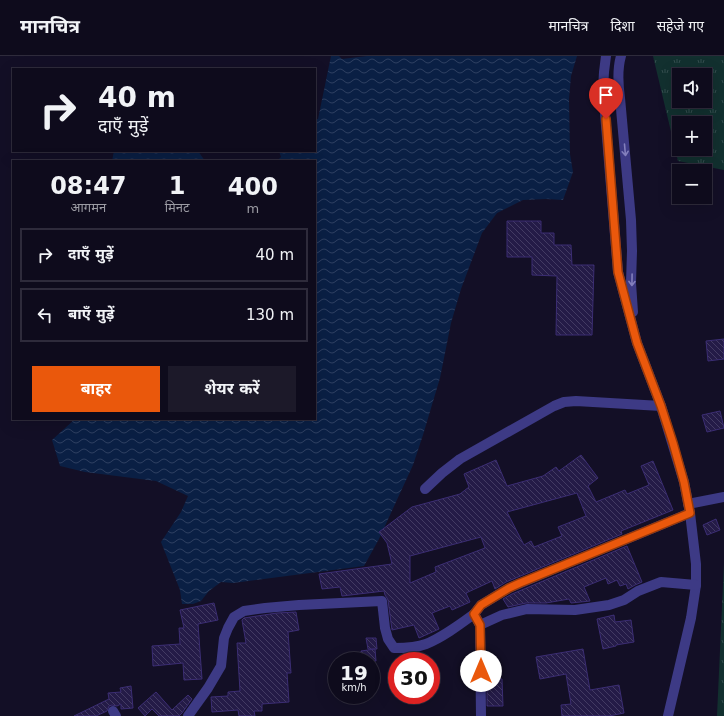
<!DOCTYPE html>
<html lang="hi">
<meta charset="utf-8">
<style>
body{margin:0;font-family:"DejaVu Sans","Noto Sans Devanagari",sans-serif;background:#1c1929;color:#f1f3f6;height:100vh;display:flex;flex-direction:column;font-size:15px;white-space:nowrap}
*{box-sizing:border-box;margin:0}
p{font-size:13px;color:#9b9ba3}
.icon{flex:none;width:22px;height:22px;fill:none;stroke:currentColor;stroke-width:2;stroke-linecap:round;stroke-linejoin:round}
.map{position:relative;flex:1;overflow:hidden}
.side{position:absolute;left:12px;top:104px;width:304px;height:260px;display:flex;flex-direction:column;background:#0e0b1c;border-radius:0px;box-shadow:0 4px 16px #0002,0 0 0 1px #2e2b3b}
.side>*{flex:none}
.guide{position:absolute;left:12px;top:12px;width:304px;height:84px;border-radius:0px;box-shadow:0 4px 16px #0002,0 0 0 1px #2e2b3b;background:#0e0b1c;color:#f1f3f6;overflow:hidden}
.tools{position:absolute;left:672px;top:12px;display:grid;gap:8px}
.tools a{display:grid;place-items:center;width:40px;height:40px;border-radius:0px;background:#0e0b1c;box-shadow:0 4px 16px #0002,0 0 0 1px #2e2b3b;font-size:20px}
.speed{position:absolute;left:328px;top:596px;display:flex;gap:8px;font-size:20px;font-weight:700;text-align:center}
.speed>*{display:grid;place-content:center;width:52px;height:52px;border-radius:50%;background:#0e0b1c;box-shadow:0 4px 16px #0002,0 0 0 1px #2e2b3b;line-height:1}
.speed small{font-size:10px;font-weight:400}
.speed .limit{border:6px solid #d22;background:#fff;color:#111}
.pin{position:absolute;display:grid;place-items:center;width:34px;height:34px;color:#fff;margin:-41px -17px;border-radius:50% 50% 50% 0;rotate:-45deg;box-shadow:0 0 4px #0007}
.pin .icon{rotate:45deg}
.me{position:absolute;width:44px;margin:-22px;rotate:0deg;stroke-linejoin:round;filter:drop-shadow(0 0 3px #0008)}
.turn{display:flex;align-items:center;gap:14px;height:84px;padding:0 20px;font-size:18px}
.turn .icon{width:52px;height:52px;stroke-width:2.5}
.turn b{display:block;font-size:28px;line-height:34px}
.eta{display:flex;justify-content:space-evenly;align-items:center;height:68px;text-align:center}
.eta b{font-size:24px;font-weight:700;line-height:28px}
.primary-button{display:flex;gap:8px;margin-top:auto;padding:8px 20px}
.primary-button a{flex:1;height:46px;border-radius:0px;background:#ea580c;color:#fff;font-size:16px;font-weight:700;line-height:46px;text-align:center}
.primary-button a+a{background:#1c1929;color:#f1f3f6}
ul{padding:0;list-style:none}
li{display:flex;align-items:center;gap:12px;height:54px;margin:0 8px 6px;padding:0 12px;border:2px solid #2e2b3b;border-radius:0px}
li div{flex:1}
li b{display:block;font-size:15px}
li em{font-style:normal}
header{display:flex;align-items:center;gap:24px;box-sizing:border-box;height:56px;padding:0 20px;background:#0e0b1c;border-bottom:1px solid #2e2b3b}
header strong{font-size:19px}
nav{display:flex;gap:22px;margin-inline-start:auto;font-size:14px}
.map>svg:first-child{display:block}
.grass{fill:url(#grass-tufts);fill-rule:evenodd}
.water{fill:url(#water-waves)}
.building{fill:url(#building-back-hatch);stroke:#3b2d73;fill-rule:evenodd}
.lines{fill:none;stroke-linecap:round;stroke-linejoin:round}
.minor{stroke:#3d3a85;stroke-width:10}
.oneway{stroke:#837fbc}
.route-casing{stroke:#983908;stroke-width:10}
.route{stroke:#ea580c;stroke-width:7}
</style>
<header>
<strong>मानचित्र</strong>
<nav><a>मानचित्र</a><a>दिशा</a><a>सहेजे गए</a></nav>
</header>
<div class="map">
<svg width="724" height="660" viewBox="0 0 724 660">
<defs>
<pattern id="grass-tufts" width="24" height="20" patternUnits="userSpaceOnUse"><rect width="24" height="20" fill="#12302f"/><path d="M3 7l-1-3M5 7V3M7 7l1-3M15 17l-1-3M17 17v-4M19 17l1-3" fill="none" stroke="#344d4e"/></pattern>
<pattern id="water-waves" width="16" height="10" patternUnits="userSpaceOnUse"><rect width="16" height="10" fill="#0a1f44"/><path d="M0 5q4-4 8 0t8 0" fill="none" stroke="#2d3f60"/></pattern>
<pattern id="building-back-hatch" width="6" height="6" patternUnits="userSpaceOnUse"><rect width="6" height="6" fill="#241b47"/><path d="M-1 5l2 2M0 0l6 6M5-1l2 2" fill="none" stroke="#433b63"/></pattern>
</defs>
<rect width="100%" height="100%" fill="#130f26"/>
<!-- grass -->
<g class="grass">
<path d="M653,0H724V114L678,105ZM679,19H705V45H679ZM679,67H705V93H679Z"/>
<polygon points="724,507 724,660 717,660"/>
</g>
<!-- water -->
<g class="water">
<polygon points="331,0 339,0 342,3 367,0 577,0 571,20 569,43 570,98 573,116 563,144 546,143 523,144 497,157 482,177 461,233 451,267 440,322 423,379 413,409 379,483 364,510 233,527 221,526 209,535 201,545 193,548 182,548 180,534 161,486 181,456 188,440 156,425 85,416 60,410 52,384 75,363 315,363 315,105 277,105 281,101 279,95 315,95 315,63 318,63"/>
<polygon points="114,95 198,95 205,105 112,105"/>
</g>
<!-- building -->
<g class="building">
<polygon points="507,165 541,165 541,177 554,177 554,189 571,189 572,209 594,209 592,279 556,279 557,220 532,219 532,201 507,201"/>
<polygon points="724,283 724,303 708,305 706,285"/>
<polygon points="720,355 724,372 707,376 702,359"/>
<path d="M581,399L598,422L588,430L596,446L625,434L627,438L649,429L641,410L653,405L673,454L621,475L622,478L506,526L495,533L492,525L466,537L470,546L452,554L450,550L432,557L439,573L419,582L414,569L392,574L388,544L387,542L385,539L384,535L342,540L340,531L322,533L319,518L392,508L387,487L379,476L412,451L460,438L469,431L464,418L496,404L507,430L543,420L556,411L559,415ZM577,437L586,460L558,471L562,480L534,491L531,485L524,489L507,456ZM481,481L485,492L435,511L436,516L410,527V500Z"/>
<polygon points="716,463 720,474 707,479 703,469"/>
<polygon points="627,490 642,526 635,529 628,533 626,528 620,530 617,524 608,528 606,522 584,531 590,545 571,547 569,543 546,547 526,547 508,551 503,543 512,538"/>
<polygon points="214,547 218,564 198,568 202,623 184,624 183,607 153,610 152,590 180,588 179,572 184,572 180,554"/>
<polygon points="296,556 299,574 288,576 291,617 287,617 289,646 262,648 262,655 254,655 255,660 239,660 238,654 212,656 211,641 228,640 228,636 240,635 237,587 246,587 242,564 244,562 277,557"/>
<polygon points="614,559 615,566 631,564 634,586 616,589 616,590 603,593 597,563"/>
<polygon points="366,582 376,582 377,593 368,593"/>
<polygon points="375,593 376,605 362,605 361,595"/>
<polygon points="583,593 590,634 619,629 624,657 609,660 562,660 561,649 571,648 566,618 540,623 536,601"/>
<polygon points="494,599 495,623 502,623 503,650 487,650 487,600"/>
<polygon points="131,630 133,652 121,653 121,648 117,650 112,649 109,650 107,655 96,660 74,660 109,643 108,637 121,636 120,632"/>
<polygon points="156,636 172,654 188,639 192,643 182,657 179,660 159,660 152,653 145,660 138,652"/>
</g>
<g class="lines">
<!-- minor -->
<g class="minor">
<polyline points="606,0 604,16 603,33 618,216 637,287 661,350 684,426 690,457 696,508 696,529 691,562 668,660"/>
<path d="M621,0C617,14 618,28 620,42L631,164L632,195L631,227L633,256"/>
<polyline points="425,433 442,417 460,403 554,350 564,346 576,345 661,350"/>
<polyline points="688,448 724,441"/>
<polyline points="474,558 481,549 509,532 554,513 690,457"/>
<polyline points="480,569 481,660"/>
<polyline points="113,655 116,660"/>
<path d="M188,660L208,632L221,610L224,582L228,572L234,561L244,555L265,552L299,549L382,545L385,572L388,583L394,592C405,592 416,592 426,588C443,581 459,569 474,558L480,569L502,559L527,553L575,554L609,549L624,544L638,535L661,526L696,529"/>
</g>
</g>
<!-- one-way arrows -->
<defs><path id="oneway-shaft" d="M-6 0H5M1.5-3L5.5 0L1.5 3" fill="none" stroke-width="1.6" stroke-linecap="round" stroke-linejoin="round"/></defs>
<g class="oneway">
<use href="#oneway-shaft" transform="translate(625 94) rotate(85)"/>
<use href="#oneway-shaft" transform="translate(632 224) rotate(91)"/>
</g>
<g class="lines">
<defs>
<polyline id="route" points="481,615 480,569 474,558 481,549 509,532 520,527 690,457 684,426 673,387 661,350 637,287 618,216 606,63"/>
</defs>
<!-- route casing -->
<use href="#route" class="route-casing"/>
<!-- route -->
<use href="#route" class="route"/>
</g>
</svg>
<div class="tools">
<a><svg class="icon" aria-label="sound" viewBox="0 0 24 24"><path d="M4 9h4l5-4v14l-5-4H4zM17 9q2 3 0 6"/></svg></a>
<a>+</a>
<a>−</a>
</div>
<div class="speed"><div>19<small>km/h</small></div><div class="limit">30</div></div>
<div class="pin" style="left:606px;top:63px;background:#d93025"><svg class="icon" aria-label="arrive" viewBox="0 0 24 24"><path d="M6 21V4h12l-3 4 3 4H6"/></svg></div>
<svg class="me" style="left:481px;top:615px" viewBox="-20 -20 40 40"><circle r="19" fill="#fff"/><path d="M0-13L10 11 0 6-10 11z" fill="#ea580c"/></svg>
<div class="guide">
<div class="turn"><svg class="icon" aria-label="right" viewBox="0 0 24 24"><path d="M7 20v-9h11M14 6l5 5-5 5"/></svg><div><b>40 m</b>दाएँ मुड़ें</div></div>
</div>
<section class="side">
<div class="eta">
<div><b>08:47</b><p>आगमन</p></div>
<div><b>1</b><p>मिनट</p></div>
<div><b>400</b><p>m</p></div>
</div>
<ul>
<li><svg class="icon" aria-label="right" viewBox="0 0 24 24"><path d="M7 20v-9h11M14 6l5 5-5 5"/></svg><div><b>दाएँ मुड़ें</b></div><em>40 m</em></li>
<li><svg class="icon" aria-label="left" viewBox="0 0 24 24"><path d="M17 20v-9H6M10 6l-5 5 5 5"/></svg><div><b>बाएँ मुड़ें</b></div><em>130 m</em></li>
</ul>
<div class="primary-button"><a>बाहर</a><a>शेयर करें</a></div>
</section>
</div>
